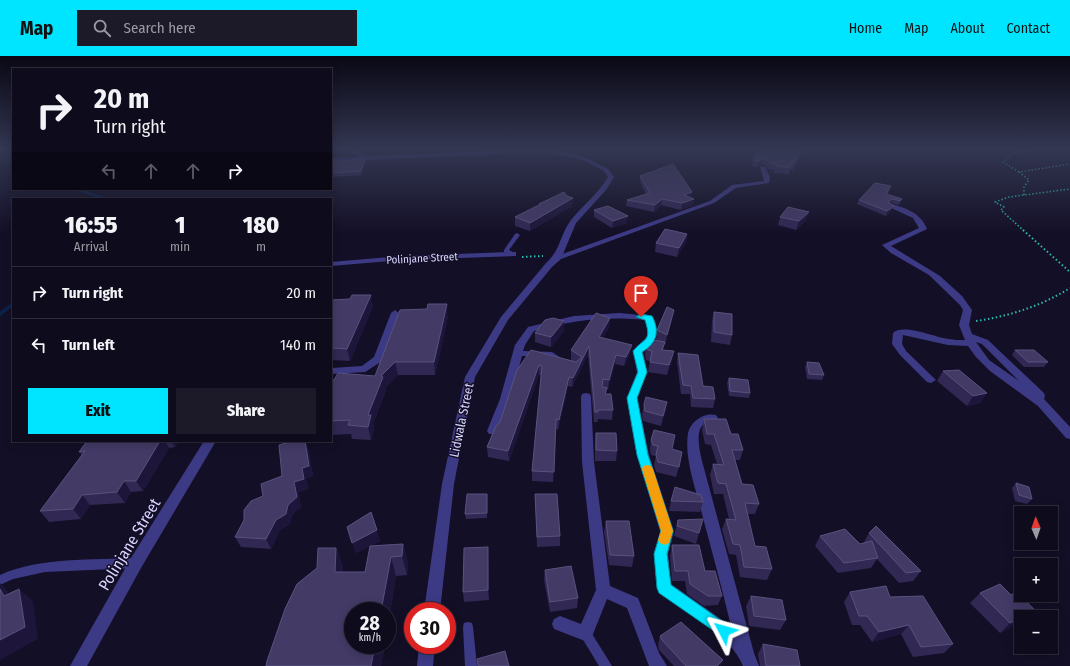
<!DOCTYPE html>
<meta charset="utf-8">
<style>
body{margin:0;font-family:"Fira Sans Condensed",sans-serif;background:#1c1929;color:#f1f3f6;height:100vh;display:flex;flex-direction:column;font-size:15px;white-space:nowrap}
*{box-sizing:border-box;margin:0}
p{font-size:13px;color:#9b9ba3}
.icon{flex:none;width:22px;height:22px;fill:none;stroke:currentColor;stroke-width:2;stroke-linecap:round;stroke-linejoin:round}
.map{position:relative;flex:1;overflow:hidden}
.side{position:absolute;left:12px;top:142px;width:320px;height:244px;display:flex;flex-direction:column;background:#0e0b1c;border-radius:0px;box-shadow:0 2px 10px #0003,0 0 0 1px #2e2b3b}
.side>*{flex:none}
.top-card{position:absolute;left:12px;top:12px;width:320px;height:122px;border-radius:0px;box-shadow:0 2px 10px #0003,0 0 0 1px #2e2b3b;background:#0e0b1c;color:#f1f3f6;overflow:hidden}
.needle{width:26px;rotate:358deg}
.buttons{position:absolute;left:1014px;top:450px;display:grid;gap:8px}
.buttons a{display:grid;place-items:center;width:44px;height:44px;border-radius:0px;background:#0e0b1c;box-shadow:0 2px 10px #0003,0 0 0 1px #2e2b3b;font-size:20px}
.speed{position:absolute;left:344px;top:546px;display:flex;gap:8px;font-size:20px;font-weight:700;text-align:center}
.speed>*{display:grid;place-content:center;width:52px;height:52px;border-radius:50%;background:#0e0b1c;box-shadow:0 2px 10px #0003,0 0 0 1px #2e2b3b;line-height:1}
.speed small{font-size:10px;font-weight:400}
.speed .limit{border:6px solid #d22;background:#fff;color:#111}
.pin{position:absolute;display:grid;place-items:center;width:34px;height:34px;color:#fff;margin:-41px -17px;border-radius:50% 50% 50% 0;rotate:-45deg;box-shadow:0 0 4px #0007}
.pin .icon{rotate:45deg}
.me{position:absolute;width:44px;margin:-22px;rotate:309deg;stroke-linejoin:round;filter:drop-shadow(0 0 3px #0008)}
.turn{display:flex;align-items:center;gap:14px;height:84px;padding:0 16px;font-size:18px}
.turn .icon{width:52px;height:52px;stroke-width:2.5}
.turn b{display:block;font-size:28px;line-height:34px}
.lanes{display:flex;align-items:center;height:38px;padding:0 16px;background:#0003;justify-content:center;gap:20px;direction:ltr}
.lanes .off{opacity:.35}
.eta{display:flex;justify-content:space-evenly;align-items:center;height:68px;text-align:center}
.eta b{font-size:24px;font-weight:800;line-height:28px}
.primary-button{display:flex;gap:8px;margin-top:auto;padding:8px 16px}
.primary-button a{flex:1;height:46px;border-radius:0px;background:#00e5ff;color:#111;font-size:16px;font-weight:800;line-height:46px;text-align:center}
.primary-button a+a{background:#1c1929;color:#f1f3f6}
ul{padding:0;list-style:none}
li{display:flex;align-items:center;gap:12px;height:52px;padding:0 16px;border-top:1px solid #2e2b3b}
li div{flex:1}
li b{display:block;font-size:15px}
li em{font-style:normal}
header{display:flex;align-items:center;gap:24px;box-sizing:border-box;height:56px;padding:0 20px;background:#00e5ff;color:#111}
header strong{font-size:19px}
nav{display:flex;gap:22px;margin-inline-start:auto;font-size:14px}
.search{width:280px;height:36px;background:#1c1929;display:flex;align-items:center;gap:10px;box-sizing:border-box;padding:0 14px;border-radius:0px;color:#9b9ba3;font-size:15px}
.map>svg:first-child{display:block}
.lines{fill:none;stroke-linecap:round;stroke-linejoin:round}
.stream-far1{stroke:#0c2248;stroke-width:3}
.stream{stroke:#0c2248;stroke-width:3.5}
.path-far1{stroke:#2fb8b0;stroke-width:1.5;stroke-dasharray:1.5 2;stroke-linecap:butt}
.path{stroke:#2fb8b0;stroke-width:2;stroke-dasharray:1.5 2.5;stroke-linecap:butt}
.service{fill:#3d3a85;fill-rule:evenodd}
.minor{fill:#3d3a85;fill-rule:evenodd}
.tertiary{fill:#3d3a85;fill-rule:evenodd}
.wall{fill:#312854}
.shaded-wall{fill:#1d163a}
.building{fill:#433a66;stroke:#5a527e}
.route{fill:#00e5ff;stroke:#0095a6}
.slow{fill:#f59e0b}
.labels{text-anchor:middle;stroke-width:3;stroke-linejoin:round;paint-order:stroke}
.far-street-label{font-size:11px;fill:#d9d4ff;stroke:#130f26}
.street-label{font-size:13px;fill:#d9d4ff;stroke:#130f26}
.near-street-label{font-size:16px;fill:#d9d4ff;stroke:#130f26}
</style>
<header>
<strong>Map</strong>
<div class="search"><svg class="icon" aria-label="search" viewBox="0 0 24 24"><circle cx="10" cy="10" r="6"/><path d="M15 15l6 6"/></svg>Search here</div>
<nav><a>Home</a><a>Map</a><a>About</a><a>Contact</a></nav>
</header>
<div class="map">
<svg width="1070" height="610" viewBox="0 0 1070 610">
<rect width="100%" height="100%" fill="#130f26"/>
<g class="lines">
<!-- stream-far1 -->
<polyline class="stream-far1" points="76,133 106,143"/>
<!-- stream -->
<polyline class="stream" points="0,258 13,248"/>
<!-- path-far1 -->
<g class="path-far1">
<polyline points="1019,116 1003,106 1015,96 1029,95"/>
<polyline points="1024,139 1024,131 1029,124 1019,116 1070,108"/>
<polyline points="1024,175 1001,154 1004,151 995,146 1009,141 1070,133"/>
</g>
<!-- path -->
<g class="path">
<polyline points="1023,174 1070,216"/>
<polyline points="522,201 543,200"/>
<path d="M976,265C1010,260 1041,250 1070,232"/>
</g>
<!-- service -->
<g class="service">
<polygon points="517,177 520,179 509,194 515,197 515,199 511,199 504,196 504,194 515,178"/>
<path d="M136,502L140,504L141,507L140,510L136,512L45,516L13,523L0,529V519C39,501 94,504 136,502Z"/>
<polygon points="468,566 472,567 473,571 477,610 465,610 463,571 464,567"/>
<polygon points="585,572 589,573 612,610 599,610 579,577 581,573"/>
</g>
<!-- minor -->
<g class="minor">
<polygon points="368,101 368,103 366,104 331,106 331,102"/>
<polygon points="760,110 765,111 770,121 769,127 736,132 714,147 561,203 555,203 554,201 710,145 732,129 764,125"/>
<path d="M891,148C906,152 921,157 927,173L891,190L940,220L962,240L972,254L969,269L972,278L988,284L1044,337L1045,340L1044,343L1070,371V383L1066,382L1038,350L990,315L976,301L968,290L948,289L903,279L902,288L906,295L936,324L931,327L927,326L900,299L892,288L893,277C903,267 936,282 949,283C954,284 959,284 965,284L959,269L963,254L960,249L929,219L891,197L882,189L919,172L913,162L889,151L888,150ZM976,286L982,288L1019,325L989,304Z"/>
<polygon points="513,196 516,196 516,200 402,204 331,210 331,206 402,200"/>
<polygon points="395,254 399,257 382,305 365,316 331,318 331,312 362,310 374,301 391,257"/>
<path d="M619,257L652,260C660,274 656,288 643,296L647,316L637,342L649,399L674,475L668,498L671,528L731,570C722,533 712,495 702,458C696,433 684,403 688,377C691,365 704,356 716,359L718,362L716,365C712,366 707,367 703,369C695,376 700,396 702,405L754,597L759,610H743C731,579 685,555 659,537L657,532L654,498L660,475L637,399L627,342L637,316L633,295C644,281 651,286 645,264C607,260 571,264 534,275L525,289L523,295L552,296L567,306L562,309L547,301L522,300L510,343L499,375L497,378H489L487,375L500,343L515,289L528,271L574,260Z"/>
<polygon points="586,337 590,338 591,341 594,406 610,530 638,542 659,597 667,610 649,610 627,552 607,543 591,583 585,585 554,573 552,568 554,563 560,560 581,568 596,534 582,406 581,341 582,338"/>
<polygon points="204,385 216,385 141,512 87,610 70,610 131,502"/>
</g>
<!-- tertiary -->
<g class="tertiary">
<path d="M345,93H352L367,100L542,93L574,98L591,104L608,113L614,121L606,134L576,167L561,203L552,211L508,264L475,321L454,428L440,555H424L442,428L465,321L501,261L546,207C561,194 560,178 571,164C583,149 598,138 608,121L604,115L587,106L573,101L540,96L366,104Z"/>
<polygon points="419,589 435,589 433,610 417,610"/>
</g>
</g>
<!-- wall -->
<g class="wall">
<polygon points="802,93 801,97 793,114 790,113 789,118 774,117 775,114 768,113 763,108 758,111 752,110 753,104"/>
<polygon points="365,104 365,108 362,119 331,121 331,105"/>
<polygon points="640,120 691,142 693,149 681,154 661,149 654,156 626,150 627,144 646,138 640,126"/>
<polygon points="890,134 887,138 902,143 900,147 898,149 891,147 890,148 892,154 886,160 857,148 859,144"/>
<polygon points="539,148 572,150 530,175 515,170 515,161 539,149"/>
<polygon points="594,154 627,167 612,172 594,161"/>
<polygon points="780,161 806,164 796,174 778,169"/>
<polygon points="687,178 686,186 677,201 655,196 656,187"/>
<polygon points="350,243 373,250 350,305 331,304 331,244"/>
<polygon points="714,256 732,279 730,289 711,286 712,265"/>
<polygon points="448,260 435,319 398,319 385,332 386,334 373,368 374,372 371,384 352,383 351,378 331,379 331,324 375,320"/>
<polygon points="610,262 609,271 603,282 630,298 624,310 615,308 608,333 606,333 606,338 613,354 612,364 598,363 597,366 594,366 588,299 572,331 568,330 558,374 556,373 553,426 532,425 532,415 541,319 539,319 509,405 488,401 487,391 500,366 531,294 573,305 571,304 571,294"/>
<polygon points="672,263 665,289 664,289 663,294 672,305 667,319 648,316 650,305 646,304 645,298 646,288 656,284 657,274"/>
<polygon points="564,265 564,275 551,291 535,286 535,277"/>
<polygon points="1015,294 1048,306 1044,311 1024,311 1012,299"/>
<polygon points="678,297 703,330 715,343 713,352 691,351 690,338 681,338 677,306"/>
<polygon points="807,306 824,319 822,324 807,323 805,311"/>
<polygon points="943,315 987,337 980,347 967,350 937,325"/>
<polygon points="729,322 750,337 749,342 729,340 727,327"/>
<polygon points="667,346 665,357 661,370 643,365 642,359 644,348"/>
<polygon points="704,363 731,378 743,394 740,404 735,404 742,428 759,448 755,458 748,458 755,490 772,513 767,524 740,521 736,499 729,498 722,473 726,463 729,463 723,438 714,438 710,419 713,408 717,408 711,389 705,388 702,374"/>
<polygon points="596,377 617,395 616,405 595,405 595,387"/>
<polygon points="651,384 672,393 679,411 676,421 656,416 654,409 656,400 651,399 650,394"/>
<polygon points="87,385 178,385 175,391 169,392 143,435 131,436 125,447 90,449 81,463 49,466 40,455 82,399 79,396"/>
<polygon points="308,392 313,420 306,422 308,433 298,436 301,451 292,459 290,468 280,474 271,493 241,491 235,481 282,420"/>
<polygon points="1016,427 1032,443 1027,448 1015,445 1012,432"/>
<polygon points="487,438 487,462 466,463 465,458"/>
<polygon points="535,438 560,480 560,490 537,491"/>
<polygon points="671,445 703,446 700,456 669,455"/>
<polygon points="371,456 380,485 370,490 403,488 408,507 407,519 396,520 387,576 387,555 353,555 353,589 385,589 381,610 266,610 267,605 285,553 297,528 317,512 318,492 336,492 343,511 343,516 365,516 370,490 356,497 347,471"/>
<polygon points="678,464 699,477 696,488 674,480"/>
<polygon points="606,465 634,500 632,511 609,509 604,476"/>
<polygon points="869,477 921,515 913,525 899,527 877,503 871,512 838,517 815,490 820,480 860,488 863,488"/>
<polygon points="672,489 705,515 722,540 718,549 704,550 687,538 685,525 672,525 670,500"/>
<polygon points="488,501 489,544 464,546 463,536"/>
<polygon points="545,514 578,542 577,552 550,556 544,524"/>
<polygon points="850,536 890,541 953,588 944,597 913,601 901,578 872,586 860,569 852,569 844,546"/>
<polygon points="980,537 1021,561 1021,566 1000,577 970,547"/>
<polygon points="751,540 786,564 780,574 749,570 746,550"/>
<polygon points="660,580 723,604 720,610 674,610 659,594 658,589"/>
<polygon points="763,588 800,610 760,610 758,598"/>
</g>
<!-- shaded-wall -->
<g class="shaded-wall">
<polygon points="802,93 801,97 793,114 795,107"/>
<polygon points="764,102 763,108 758,111 759,105"/>
<polygon points="365,104 365,108 362,119 361,115"/>
<polygon points="692,136 691,143 684,139"/>
<polygon points="573,142 572,150 530,175 530,167"/>
<polygon points="662,143 661,149 654,156 655,149"/>
<polygon points="694,143 693,149 681,154 682,147"/>
<polygon points="893,143 891,147 887,149 889,145"/>
<polygon points="894,150 892,154 886,160 887,155"/>
<polygon points="809,156 806,164 796,174 799,165"/>
<polygon points="628,160 627,167 612,172 613,165"/>
<polygon points="687,178 686,186 677,201 679,192"/>
<polygon points="371,239 373,250 350,305 347,293"/>
<polygon points="447,248 448,260 435,319 434,306"/>
<polygon points="674,254 672,263 665,289 667,279"/>
<polygon points="610,262 609,271 599,290 599,281"/>
<polygon points="564,265 564,275 551,291 551,281"/>
<polygon points="632,289 630,298 624,310 626,301"/>
<polygon points="589,290 588,299 572,331 573,322"/>
<polygon points="674,295 672,305 667,319 669,309"/>
<polygon points="616,299 615,308 608,333 609,324"/>
<polygon points="395,306 398,319 385,332 386,334 373,368 374,372 371,384 368,371 368,359 381,320"/>
<polygon points="539,309 539,319 509,405 508,395"/>
<polygon points="569,321 568,330 558,374 559,364"/>
<polygon points="987,337 980,347 967,350 973,340"/>
<polygon points="667,346 665,357 661,370 663,360"/>
<polygon points="160,385 165,385 169,392 143,435 136,425"/>
<polygon points="171,385 178,385 175,391"/>
<polygon points="305,385 308,392 313,420 306,422 308,433 298,436 301,451 292,459 290,468 280,474 271,493 266,483 294,426 302,412"/>
<polygon points="124,425 131,436 125,447 117,436"/>
<polygon points="487,438 488,443 487,462"/>
<polygon points="82,439 90,449 81,463 73,453"/>
<polygon points="377,474 380,485 356,497 352,487"/>
<polygon points="403,488 408,507 407,519 402,500"/>
<polygon points="488,491 488,501 489,544 488,534"/>
<polygon points="336,492 343,511 342,534 335,516"/>
<polygon points="391,501 396,520 387,576 387,555 381,555"/>
<polygon points="0,527 6,533 18,553 4,540 0,533"/>
<polygon points="19,533 33,545 38,583 0,604 0,584"/>
<polygon points="1036,555 1029,561 1022,561"/>
<polygon points="1021,562 1021,566 1000,577 1010,567"/>
<polygon points="909,569 901,578 872,586 879,576"/>
<polygon points="375,589 385,589 381,610 371,610"/>
<polygon points="723,604 720,610 717,610"/>
</g>
<!-- building -->
<g class="building">
<polygon points="760,93 802,93 795,107 791,107 790,112 776,110 776,108 770,107 764,102 759,105 753,104"/>
<polygon points="365,104 361,115 331,117 331,105"/>
<polygon points="673,108 692,136 684,139 694,143 682,147 662,143 655,149 627,144 650,137 640,120"/>
<polygon points="875,127 891,130 886,138 902,143 900,145 893,143 889,145 889,147 894,150 887,155 859,144"/>
<polygon points="564,136 567,140 573,142 530,167 515,161 541,148 539,148"/>
<polygon points="608,150 628,160 613,165 594,154"/>
<polygon points="788,151 809,156 799,165 780,161"/>
<polygon points="665,173 687,178 679,192 656,187"/>
<polygon points="352,239 371,239 347,293 331,292 331,244 350,243"/>
<polygon points="428,248 447,248 434,306 395,306 381,320 383,321 368,359 371,359 368,371 348,369 350,364 331,365 331,324 334,324 338,317 375,320 400,254 427,253"/>
<polygon points="667,251 674,254 667,279 657,274"/>
<polygon points="714,256 732,258 732,279 714,276"/>
<polygon points="596,257 610,262 599,281 632,289 626,301 616,299 609,324 603,323 602,331 607,332 605,338 611,338 613,354 598,354 598,356 595,356 589,290 573,322 569,321 559,364 556,363 554,416 532,415 542,310 539,309 508,395 487,391 496,370 500,366 517,314 531,294 576,306 582,301 571,294"/>
<polygon points="553,262 564,265 551,281 535,277 545,264"/>
<polygon points="653,284 665,286 662,294 674,295 669,309 650,306 652,295 648,294 646,288"/>
<polygon points="1015,294 1034,294 1048,306 1028,306"/>
<polygon points="678,297 698,299 703,330 713,331 715,343 693,342 691,330 683,329"/>
<polygon points="807,306 819,307 824,319 809,318"/>
<polygon points="959,314 987,337 973,340 943,315"/>
<polygon points="729,322 748,324 750,337 730,335"/>
<polygon points="646,341 667,346 663,360 645,355 644,348"/>
<polygon points="704,363 726,363 731,378 738,378 743,394 732,394 742,428 753,429 759,448 745,447 755,490 766,491 772,513 744,511 740,489 733,488 726,463 736,464 726,428 718,427 713,408 724,409 714,378 707,378"/>
<polygon points="654,374 675,379 672,393 682,396 679,411 658,406 656,399 658,390 653,389 651,384"/>
<polygon points="596,377 616,377 617,395 596,394"/>
<polygon points="87,385 160,385 136,425 124,425 117,436 82,439 73,453 40,455 85,395 79,396"/>
<polygon points="294,385 305,385 309,410 302,412 304,423 294,426 297,441 288,449 286,458 276,464 266,483 235,481 244,464 244,454 251,445 263,440 261,428 282,420 279,389"/>
<polygon points="1016,427 1029,431 1032,443 1019,439"/>
<polygon points="675,431 701,439 703,446 671,445"/>
<polygon points="467,438 487,438 487,457 465,458"/>
<polygon points="535,438 557,438 560,480 537,481"/>
<polygon points="371,456 377,474 352,487 347,471"/>
<polygon points="703,463 699,477 677,470 678,464"/>
<polygon points="606,465 629,465 634,500 610,499"/>
<polygon points="876,470 921,515 906,517 869,477"/>
<polygon points="845,473 860,488 872,485 878,502 844,507 820,480"/>
<polygon points="403,488 402,500 391,501 381,555 353,555 353,589 375,589 371,610 266,610 267,605 285,553 297,528 317,512 318,492 336,492 335,516 365,516 370,490"/>
<polygon points="672,489 699,489 705,515 715,515 722,540 708,540 690,528 688,515 675,515"/>
<polygon points="488,491 488,534 463,536 464,492"/>
<polygon points="571,510 578,542 550,546 545,514"/>
<polygon points="1000,528 1011,539 1016,536 1036,555 1022,561 1021,561 1021,562 1010,567 980,537"/>
<polygon points="886,530 890,541 923,540 953,588 921,591 909,569 879,576 867,560 859,560 850,536"/>
<polygon points="0,533 4,540 19,533 25,571 0,584"/>
<polygon points="751,540 782,544 786,564 754,560"/>
<polygon points="681,566 723,604 717,610 686,610 662,584 660,580"/>
<polygon points="763,588 797,594 800,610 766,610"/>
<polygon points="505,595 509,610 478,610 477,603"/>
</g>
<!-- sky -->
<linearGradient id="sky" x2="0" y2="1"><stop stop-color="#0a0815"/><stop offset="0.52" stop-color="#333752"/><stop offset="1" stop-color="#333752" stop-opacity="0"/></linearGradient>
<rect width="1070" height="178" fill="url(#sky)"/>
<!-- route -->
<path class="route" d="M641,258L652,260C660,275 657,287 642,296L647,316L637,342L648,399L673,475L667,498L671,529L729,570L732,575L729,580L724,582L659,537L657,532L654,498L661,475L637,399L627,342L638,316L633,295C645,281 652,286 645,264L636,261Z"/>
<!-- slow -->
<polygon class="slow" points="647,409 651,410 653,413 673,475 669,487 665,489 660,487 658,484 661,475 642,413 643,410"/>
<g class="labels">
<!-- far-street labels -->
<g class="far-street-label">
<text transform="translate(422 202) rotate(-3)" y="4">Polinjane Street</text>
</g>
<!-- street labels -->
<g class="street-label">
<text transform="translate(461 364) rotate(-78)" y="5">Lidwala Street</text>
</g>
<!-- near-street labels -->
<g class="near-street-label">
<text transform="translate(129 488) rotate(-59)" y="6">Polinjane Street</text>
</g>
</g>
</svg>
<div class="buttons">
<a><svg class="needle" viewBox="-14 -14 28 28"><path d="M0-13l5 13h-10z" fill="#e53935"/><path d="M0 13l5-13h-10z" fill="#9b9ba3"/></svg></a>
<a>+</a>
<a>−</a>
</div>
<div class="speed"><div>28<small>km/h</small></div><div class="limit">30</div></div>
<div class="pin" style="left:641px;top:261px;background:#d93025"><svg class="icon" aria-label="arrive" viewBox="0 0 24 24"><path d="M6 21V4h12l-3 4 3 4H6"/></svg></div>
<svg class="me" style="left:724px;top:575px" viewBox="-20 -20 40 40"><path d="M0-17L14 15 0 8-14 15z" fill="#00e5ff" stroke="#fff" stroke-width="4"/></svg>
<div class="top-card">
<div class="turn"><svg class="icon" aria-label="right" viewBox="0 0 24 24"><path d="M7 20v-9h11M14 6l5 5-5 5"/></svg><div><b>20 m</b>Turn right</div></div>
<div class="lanes"><svg class="icon off" aria-label="left" viewBox="0 0 24 24"><path d="M17 20v-9H6M10 6l-5 5 5 5"/></svg><svg class="icon off" aria-label="ahead" viewBox="0 0 24 24"><path d="M12 20V5M6 11l6-6 6 6"/></svg><svg class="icon off" aria-label="ahead" viewBox="0 0 24 24"><path d="M12 20V5M6 11l6-6 6 6"/></svg><svg class="icon" aria-label="right" viewBox="0 0 24 24"><path d="M7 20v-9h11M14 6l5 5-5 5"/></svg></div>
</div>
<section class="side">
<div class="eta">
<div><b>16:55</b><p>Arrival</p></div>
<div><b>1</b><p>min</p></div>
<div><b>180</b><p>m</p></div>
</div>
<ul>
<li><svg class="icon" aria-label="right" viewBox="0 0 24 24"><path d="M7 20v-9h11M14 6l5 5-5 5"/></svg><div><b>Turn right</b></div><em>20 m</em></li>
<li><svg class="icon" aria-label="left" viewBox="0 0 24 24"><path d="M17 20v-9H6M10 6l-5 5 5 5"/></svg><div><b>Turn left</b></div><em>140 m</em></li>
</ul>
<div class="primary-button"><a>Exit</a><a>Share</a></div>
</section>
</div>
